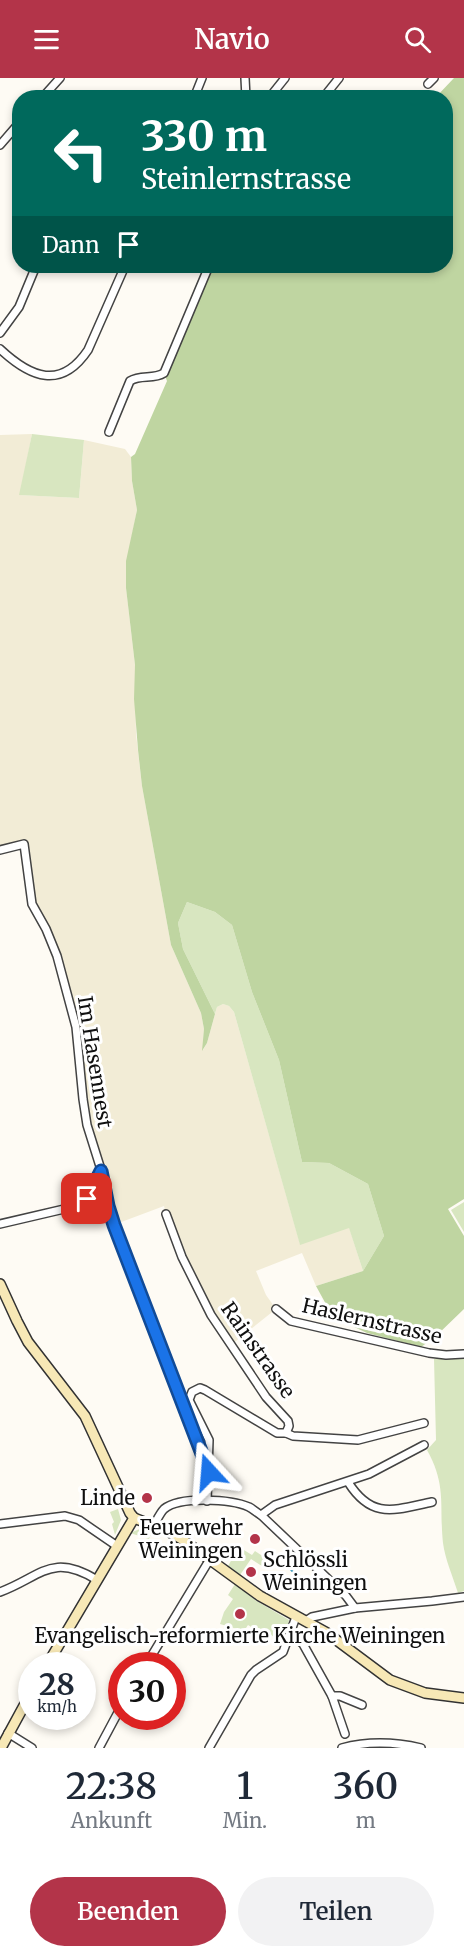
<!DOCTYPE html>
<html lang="de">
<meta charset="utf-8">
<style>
body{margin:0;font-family:Merriweather,serif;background:#f2f2f3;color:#1f2937;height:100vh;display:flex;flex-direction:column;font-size:22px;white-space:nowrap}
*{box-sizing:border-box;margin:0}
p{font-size:20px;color:#747a83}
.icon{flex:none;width:33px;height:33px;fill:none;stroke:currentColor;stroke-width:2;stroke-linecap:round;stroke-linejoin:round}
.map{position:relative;height:1670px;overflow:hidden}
.drawer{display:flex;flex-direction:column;background:#fff;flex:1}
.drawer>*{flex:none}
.banner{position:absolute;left:12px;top:12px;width:441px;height:183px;border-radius:24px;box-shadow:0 3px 9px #0003;background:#00695c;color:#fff;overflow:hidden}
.speed{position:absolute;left:18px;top:1574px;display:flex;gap:12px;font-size:30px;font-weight:700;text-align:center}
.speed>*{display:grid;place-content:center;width:78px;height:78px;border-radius:50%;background:#fff;box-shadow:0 3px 9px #0003;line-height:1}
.speed small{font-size:15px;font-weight:400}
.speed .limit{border:9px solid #d22;background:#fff;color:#111}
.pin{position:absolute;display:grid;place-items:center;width:51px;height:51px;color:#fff;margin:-26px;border-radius:12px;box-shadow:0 3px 9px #0006}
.me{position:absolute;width:66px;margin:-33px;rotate:341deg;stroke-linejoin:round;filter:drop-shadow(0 0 4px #0008)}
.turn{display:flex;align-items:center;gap:21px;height:126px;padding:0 30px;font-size:27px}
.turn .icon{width:78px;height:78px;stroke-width:2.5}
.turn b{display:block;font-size:42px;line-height:51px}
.then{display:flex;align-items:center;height:57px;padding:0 30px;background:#0003;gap:12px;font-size:22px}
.eta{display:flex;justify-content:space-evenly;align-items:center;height:102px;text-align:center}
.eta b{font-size:36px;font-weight:600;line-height:42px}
.primary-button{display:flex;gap:12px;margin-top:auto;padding:12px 30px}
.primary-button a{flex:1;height:69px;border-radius:36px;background:#b33449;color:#fff;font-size:24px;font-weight:600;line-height:69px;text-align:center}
.primary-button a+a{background:#f2f2f3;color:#1f2937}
header{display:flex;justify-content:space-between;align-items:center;height:78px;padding:0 30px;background:#b33449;color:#fff;font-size:27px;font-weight:600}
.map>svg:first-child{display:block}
.farmland{fill:#f2ecd6}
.green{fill:#d8e6c0}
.forest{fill:#bfd5a1}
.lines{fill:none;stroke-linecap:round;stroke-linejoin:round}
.stream{stroke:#4ba0c1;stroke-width:2}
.street-casing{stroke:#434343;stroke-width:10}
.secondary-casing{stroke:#323232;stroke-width:12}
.street{stroke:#fff;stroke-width:7}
.secondary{stroke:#f7e8b6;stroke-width:9}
.route-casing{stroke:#114b97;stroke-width:15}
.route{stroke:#1a73e8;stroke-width:10}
.poi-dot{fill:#b33449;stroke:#fff;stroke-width:2}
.labels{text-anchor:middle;stroke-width:6;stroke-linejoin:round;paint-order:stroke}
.street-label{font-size:20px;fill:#101010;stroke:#fff}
.poi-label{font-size:20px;fill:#101010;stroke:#fff;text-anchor:end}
</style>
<header><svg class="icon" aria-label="menu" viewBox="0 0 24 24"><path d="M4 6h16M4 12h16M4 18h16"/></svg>Navio<svg class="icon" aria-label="search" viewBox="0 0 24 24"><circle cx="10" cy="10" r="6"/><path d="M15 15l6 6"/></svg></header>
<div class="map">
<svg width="464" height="1670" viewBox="0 0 464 1670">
<rect width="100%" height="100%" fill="#fefbf4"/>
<!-- farmland -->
<polygon class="farmland" points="32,356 20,417 79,420 84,362 125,371 131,379 132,403 137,432 127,483 126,510 135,587 136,656 142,708 171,867 201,935 204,951 203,972 207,965 217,929 223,926 229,928 234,934 300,1166 349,1149 363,1193 316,1208 302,1175 256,1193 266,1217 276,1231 231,1267 211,1237 166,1136 164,1128 116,1146 87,1047 76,949 65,904 32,826 24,767 0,772 0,357"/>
<!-- green -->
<g class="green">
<polygon points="32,356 84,362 79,420 19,417"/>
<polygon points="187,824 215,834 232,847 252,914 279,982 302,1084 329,1085 368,1106 384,1158 363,1193 349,1150 300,1167 234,934 229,928 223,926 217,929 215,936 183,871 178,845"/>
<polygon points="464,1124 464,1154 451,1132"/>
<path d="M464,1278V1513L458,1515C453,1499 445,1481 443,1465C439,1427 447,1408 427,1372L436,1362L434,1281Z"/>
<polygon points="118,1431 121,1442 115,1457 112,1446 114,1444 110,1434"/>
<polygon points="142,1450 153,1451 149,1461 130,1455"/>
<polygon points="239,1469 252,1477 255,1473 270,1483 265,1490 251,1481 240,1497 228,1488"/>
<polygon points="235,1506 255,1522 289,1542 287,1552 282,1551 281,1559 276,1561 269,1555 266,1558 248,1547 244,1553 220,1546 224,1534 233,1521 228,1517"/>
</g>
<!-- forest -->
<polygon class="forest" points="454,0 464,0 464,1121 448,1131 464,1158 464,1231 435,1259 421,1269 367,1255 333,1239 316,1208 363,1193 384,1158 368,1106 329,1085 302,1084 279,982 252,914 232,847 215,834 187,824 178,845 183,871 215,936 207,965 202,973 204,951 201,935 171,867 142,708 138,672 134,621 135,587 126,510 126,483 137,432 132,403 131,379 135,376 167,303 164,295 211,188 446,188 446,20 436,19"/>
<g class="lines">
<!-- stream -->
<polyline class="stream" points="285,1484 292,1493 302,1500"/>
<defs>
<g id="street">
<polyline points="245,0 246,20"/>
<polyline points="428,6 434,0"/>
<polyline points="42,20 60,0"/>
<polyline points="194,20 202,0"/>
<polyline points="269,20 285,0"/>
<polyline points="323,20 339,0"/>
<polyline points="0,67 20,44"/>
<polyline points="0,255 19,229 36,188"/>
<path d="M0,271C31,300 61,312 88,272L125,188"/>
<path d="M109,354L130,303C141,296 153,302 164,295L209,188"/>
<polyline points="0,772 24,766 32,826 46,851 57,878 76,949 83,1021 87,1047 103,1098 108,1128 126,1182 172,1298 181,1324 200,1368 209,1394"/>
<polyline points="166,1136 182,1179 211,1237 266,1319 288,1343 289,1348 286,1355 277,1355 205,1312 200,1310 192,1314 189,1322 209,1362 207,1423"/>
<polyline points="0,1146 77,1128 90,1118 101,1093"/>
<polyline points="276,1231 291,1243 429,1275 446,1277 464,1276"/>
<polyline points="286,1355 293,1358 358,1362 424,1345"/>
<path d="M348,1404C372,1442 394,1432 432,1424"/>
<polyline points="261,1437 275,1427 369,1396 424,1367"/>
<polyline points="0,1446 65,1438 79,1442 117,1468"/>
<path d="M154,1447C157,1442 160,1435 164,1431C180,1418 231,1421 249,1429C253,1431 257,1435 261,1437L346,1518L355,1530"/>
<path d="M0,1514C41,1499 51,1474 97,1502"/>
<polyline points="306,1543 312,1539 355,1530 432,1523 464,1519"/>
<polyline points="290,1554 303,1566 332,1618 345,1656"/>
<polyline points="146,1587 210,1481"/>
<polyline points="332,1618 340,1618 362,1627"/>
<polyline points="8,1655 32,1670"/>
<polyline points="99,1670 122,1627"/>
<polyline points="209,1670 251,1597 256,1592 283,1574 296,1539"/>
<path d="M342,1670C368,1663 395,1664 421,1670"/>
</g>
<g id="secondary">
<polyline points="0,1206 17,1243 28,1264 85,1338 130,1435 134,1440"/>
<polyline points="134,1440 168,1453 183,1462 260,1518 327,1555 390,1602 425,1615 464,1620"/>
<polyline points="47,1587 134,1440"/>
<polyline points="1,1670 32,1613"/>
</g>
</defs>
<!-- street casing -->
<use href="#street" class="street-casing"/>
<!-- secondary casing -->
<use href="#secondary" class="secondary-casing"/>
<!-- street -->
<use href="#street" class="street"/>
<!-- secondary -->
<use href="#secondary" class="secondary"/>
</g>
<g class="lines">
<defs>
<polyline id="route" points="87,1121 101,1093 108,1128 114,1147 209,1394"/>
</defs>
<!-- route casing -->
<use href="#route" class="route-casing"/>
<!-- route -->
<use href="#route" class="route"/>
</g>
<!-- markers -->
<g class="poi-dot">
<circle cx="147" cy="1420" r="6"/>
<circle cx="255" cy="1461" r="6"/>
<circle cx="251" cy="1494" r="6"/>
<circle cx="240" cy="1536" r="6"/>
</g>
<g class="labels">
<!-- street labels -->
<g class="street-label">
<text transform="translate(95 984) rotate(81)" y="7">Im Hasennest</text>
<text transform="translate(372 1243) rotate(13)" y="7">Haslernstrasse</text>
<text transform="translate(258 1272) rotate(55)" y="7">Rainstrasse</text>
</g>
<!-- poi labels -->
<g class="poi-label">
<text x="135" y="1427">Linde</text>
<text x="243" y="1457">Feuerwehr<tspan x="243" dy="23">Weiningen</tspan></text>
<text x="263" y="1489" text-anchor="start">Schlössli<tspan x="263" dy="23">Weiningen</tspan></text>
<text x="240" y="1565" text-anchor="middle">Evangelisch-reformierte Kirche Weiningen</text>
</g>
</g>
</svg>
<div class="speed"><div>28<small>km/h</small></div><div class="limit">30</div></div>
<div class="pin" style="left:87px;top:1121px;background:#d93025"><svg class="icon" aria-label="arrive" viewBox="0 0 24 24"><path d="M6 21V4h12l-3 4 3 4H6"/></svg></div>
<svg class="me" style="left:209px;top:1394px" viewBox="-20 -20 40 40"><path d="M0-17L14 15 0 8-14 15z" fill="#1a73e8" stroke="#fff" stroke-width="4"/></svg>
<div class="banner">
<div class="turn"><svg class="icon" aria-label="left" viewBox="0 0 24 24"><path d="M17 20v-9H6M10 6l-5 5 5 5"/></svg><div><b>330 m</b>Steinlernstrasse</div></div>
<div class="then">Dann<svg class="icon" aria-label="arrive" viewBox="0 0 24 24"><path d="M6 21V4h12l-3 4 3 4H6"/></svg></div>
</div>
</div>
<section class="drawer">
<div class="eta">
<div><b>22:38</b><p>Ankunft</p></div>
<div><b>1</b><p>Min.</p></div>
<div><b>360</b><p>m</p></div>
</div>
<div class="primary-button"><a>Beenden</a><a>Teilen</a></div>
</section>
